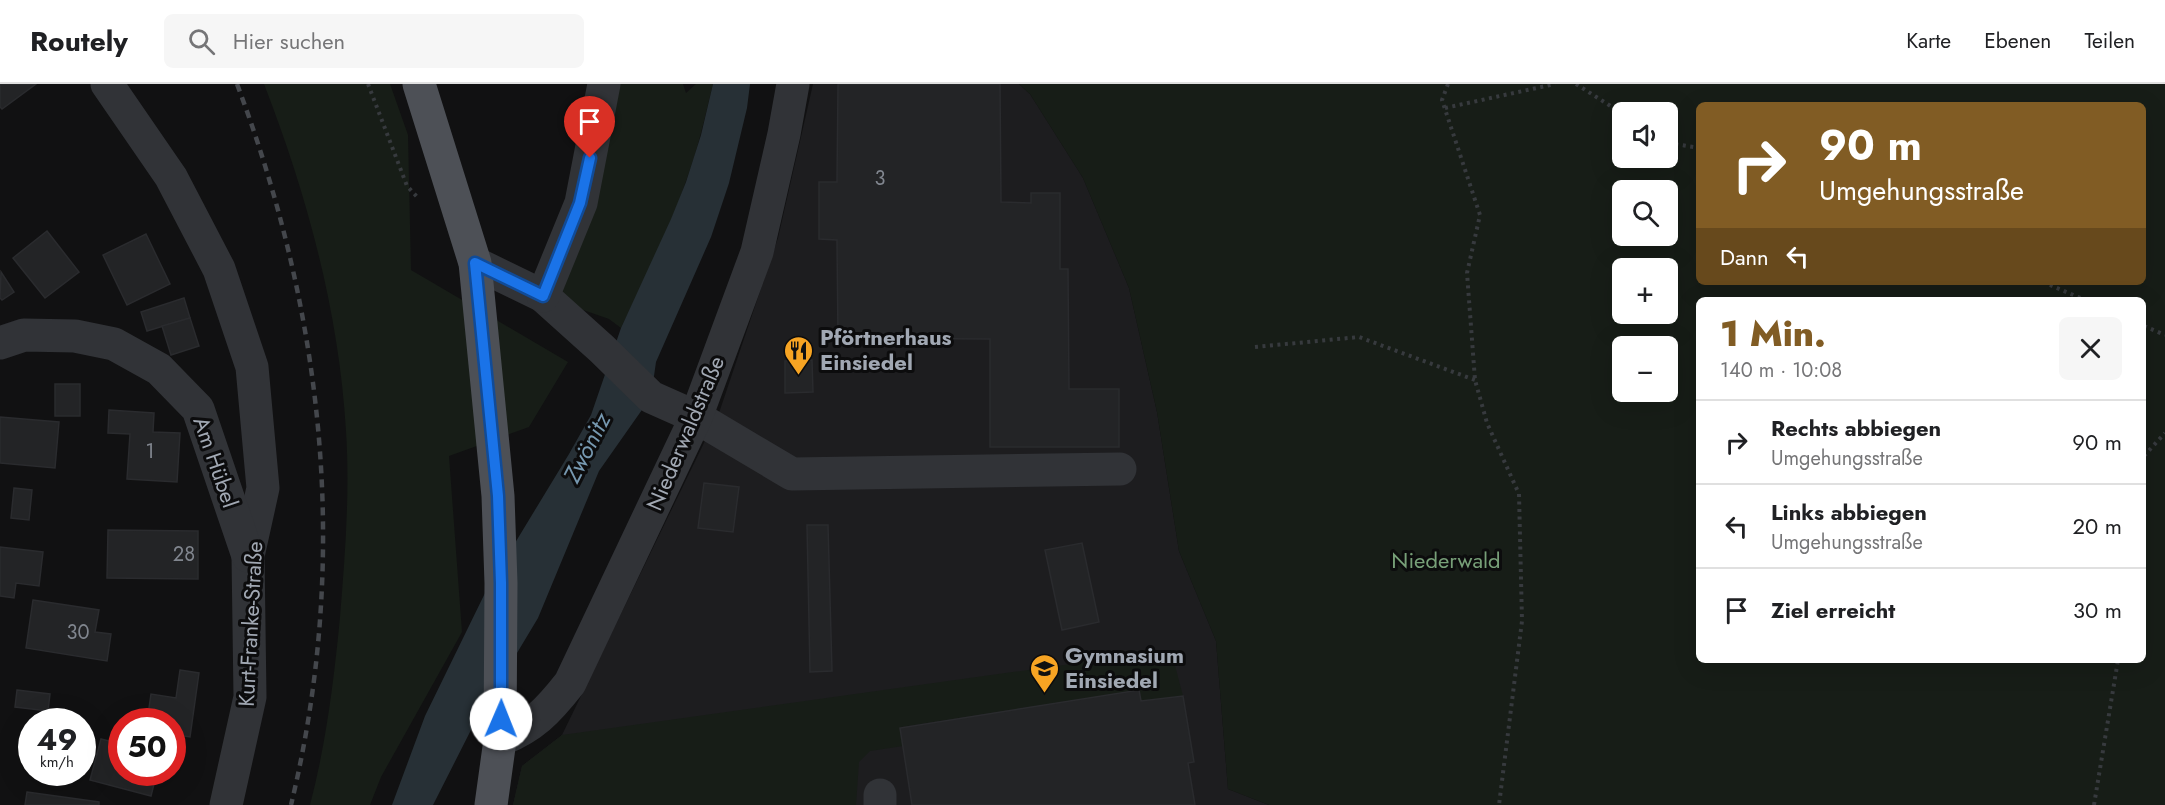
<!DOCTYPE html>
<html lang="de">
<meta charset="utf-8">
<style>
body{margin:0;font-family:Jost,sans-serif;background:#f6f6f6;color:#202124;height:100vh;display:flex;flex-direction:column;font-size:22px;white-space:nowrap}
*{box-sizing:border-box;margin:0}
p{font-size:20px;color:#757577}
.icon{flex:none;width:33px;height:33px;fill:none;stroke:currentColor;stroke-width:2;stroke-linecap:round;stroke-linejoin:round}
.map{position:relative;flex:1;overflow:hidden}
.side{position:absolute;left:1696px;top:213px;width:450px;height:366px;display:flex;flex-direction:column;background:#fff;border-radius:9px;box-shadow:0 6px 24px #0002}
.side>*{flex:none}
.banner{position:absolute;left:1696px;top:18px;width:450px;height:183px;border-radius:9px;box-shadow:0 6px 24px #0002;background:#815c24;color:#fff;overflow:hidden}
.fabs{position:absolute;left:1612px;top:18px;display:grid;gap:12px}
.fabs a{display:grid;place-items:center;width:66px;height:66px;border-radius:9px;background:#fff;box-shadow:0 6px 24px #0002;font-size:30px}
.speed{position:absolute;left:18px;top:624px;display:flex;gap:12px;font-size:30px;font-weight:700;text-align:center}
.speed>*{display:grid;place-content:center;width:78px;height:78px;border-radius:50%;background:#fff;box-shadow:0 6px 24px #0002;line-height:1}
.speed small{font-size:15px;font-weight:400}
.speed .limit{border:9px solid #d22;background:#fff;color:#111}
.pin{position:absolute;display:grid;place-items:center;width:51px;height:51px;color:#fff;margin:-62px -26px;border-radius:50% 50% 50% 0;rotate:-45deg;box-shadow:0 0 6px #0007}
.pin .icon{rotate:45deg}
.me{position:absolute;width:66px;margin:-33px;rotate:1deg;stroke-linejoin:round;filter:drop-shadow(0 0 4px #0008)}
.turn{display:flex;align-items:center;gap:21px;height:126px;padding:0 24px;font-size:27px}
.turn .icon{width:78px;height:78px;stroke-width:2.5}
.turn b{display:block;font-size:42px;line-height:51px}
.then{display:flex;align-items:center;height:57px;padding:0 24px;background:#0003;gap:12px;font-size:22px}
.round{display:grid;place-items:center;flex:none;width:63px;height:63px;border-radius:9px;background:#f6f6f6}
.headline{display:flex;align-items:center;justify-content:space-between;height:102px;padding:0 24px}
h1{font-size:36px;font-weight:800;line-height:45px;color:#815c24}
ul{padding:0;list-style:none}
li{display:flex;align-items:center;gap:18px;height:84px;padding:0 24px;border-top:2px solid #e0e0e0}
li div{flex:1}
li b{display:block;font-size:22px}
li em{font-style:normal}
header{display:flex;align-items:center;gap:36px;box-sizing:border-box;height:84px;padding:0 30px;background:#fff;border-bottom:2px solid #e0e0e0}
header strong{font-size:28px}
nav{display:flex;gap:33px;margin-inline-start:auto;font-size:21px}
.search{width:420px;height:54px;background:#f6f6f6;display:flex;align-items:center;gap:15px;box-sizing:border-box;padding:0 21px;border-radius:9px;color:#757577;font-size:22px}
.map>svg:first-child{display:block}
.built{fill:#1d1d1f}
.green{fill:#171d17;fill-rule:evenodd}
.water{fill:#273036}
.building{fill:#232426;stroke:#2a2b2e;stroke-width:1.5}
.lines{fill:none;stroke-linecap:round;stroke-linejoin:round}
.path{stroke:#373a3e;stroke-width:4;stroke-dasharray:3 4.5;stroke-linecap:butt}
.minor{stroke:#313337;stroke-width:33}
.major{stroke:#4d5056;stroke-width:33}
.rail{stroke:#44474c;stroke-width:4.5;stroke-dasharray:8 6;stroke-linecap:butt}
.route-casing{stroke:#114b97;stroke-width:15}
.route{stroke:#1a73e8;stroke-width:10}
.labels{text-anchor:middle;stroke-width:6;stroke-linejoin:round;paint-order:stroke}
.number-label{font-size:20px;fill:#81868f}
.poi-label{font-size:22px;font-weight:bold;fill:#a1a8b3;stroke:#0c0c0d;text-anchor:start}
.street-label{font-size:22px;fill:#a1a8b3;stroke:#0c0c0d}
.park-label{font-size:22px;fill:#779f78;stroke:#0c0c0d}
.water-label{font-size:24px;font-style:italic;fill:#7698b0;stroke:#0c0c0d}
</style>
<header>
<strong>Routely</strong>
<div class="search"><svg class="icon" aria-label="search" viewBox="0 0 24 24"><circle cx="10" cy="10" r="6"/><path d="M15 15l6 6"/></svg>Hier suchen</div>
<nav><a>Karte</a><a>Ebenen</a><a>Teilen</a></nav>
</header>
<div class="map">
<svg width="2165" height="721" viewBox="0 0 2165 721">
<rect width="100%" height="100%" fill="#111112"/>
<!-- built -->
<polygon class="built" points="813,0 1019,0 1030,10 1083,94 1129,204 1157,328 1179,467 1216,557 1228,705 1269,721 513,721 522,682 562,651 720,326 778,154"/>
<!-- green -->
<g class="green">
<path d="M264,0H390L408,51L411,186L568,278L529,343L449,372L462,548L381,693L370,721H310C326,660 334,596 340,533C345,472 350,409 346,347C339,228 307,111 264,0Z"/>
<path d="M604,0H683L686,9L696,0H713C705,33 698,65 686,97C669,147 644,195 621,244L609,235L543,212Z"/>
<path d="M1019,0H2165V721H1269L1228,705L1216,557L1179,467L1157,328L1129,204L1083,94L1030,10ZM1700,21H2144V198H1700ZM1623,28H1668V74H1623ZM1623,106H1668V152H1623ZM1623,184H1668V230H1623ZM1700,216H2144V576H1700ZM1623,262H1668V308H1623Z"/>
<polygon points="1171,566 1183,612 1141,617 1138,606 901,643 903,662 870,667 859,678 856,721 513,721 522,682 562,651"/>
</g>
<!-- water -->
<polygon class="water" points="713,0 750,0 747,24 729,99 711,153 656,278 651,313 599,387 538,534 472,644 433,721 392,721 425,632 487,505 569,370 591,331 621,244 671,135 686,98 701,51"/>
<!-- building -->
<g class="building">
<polygon points="0,0 36,0 2,25 0,23"/>
<polygon points="838,0 1000,0 1001,118 1031,119 1031,109 1060,109 1060,185 1068,185 1069,305 1119,305 1119,363 990,363 990,255 838,254 837,156 819,155 819,98 837,98"/>
<polygon points="47,147 79,188 45,214 13,174"/>
<polygon points="146,150 170,200 127,221 103,171"/>
<polygon points="1,188 14,208 2,216 0,214"/>
<polygon points="184,214 190,234 147,247 141,228"/>
<polygon points="190,234 199,262 171,271 162,242"/>
<polygon points="812,276 813,308 785,309 785,277"/>
<rect x="55" y="300" width="25" height="32"/>
<polygon points="109,326 154,329 153,348 180,349 177,398 127,395 130,350 108,349"/>
<polygon points="0,333 59,338 55,384 0,379"/>
<polygon points="704,399 739,403 733,448 698,444"/>
<polygon points="14,404 32,406 29,436 11,434"/>
<polygon points="807,441 828,441 832,587 810,588"/>
<polygon points="108,446 198,447 198,495 107,494"/>
<polygon points="1082,459 1099,538 1062,546 1045,466"/>
<polygon points="0,463 43,468 39,502 16,499 14,514 0,512"/>
<polygon points="33,516 99,526 95,548 111,550 107,577 26,564"/>
<polygon points="180,586 199,589 190,653 172,650 172,638 147,638 151,610 176,614"/>
<polygon points="17,606 50,610 48,627 15,623"/>
<polygon points="1139,606 1141,617 1183,612 1194,678 1188,679 1195,721 912,721 900,644"/>
<polygon points="101,655 122,660 122,688 157,688 151,712 90,696"/>
<polygon points="27,708 99,718 99,721 25,721"/>
</g>
<g class="lines">
<!-- path -->
<g class="path">
<polyline points="368,0 407,102 419,115"/>
<polyline points="1448,0 1442,16 1480,131 1467,189 1475,296 1487,339 1519,410 1522,537 1499,721"/>
<polyline points="1576,0 1623,30"/>
<polyline points="1445,24 1555,0"/>
<polyline points="1668,59 1700,64"/>
<polyline points="2043,198 2085,216"/>
<polyline points="2144,242 2165,251"/>
<polyline points="1255,263 1359,253 1475,296"/>
<polyline points="2144,372 2165,349"/>
<polyline points="2094,721 2118,576"/>
</g>
<!-- minor -->
<g class="minor">
<polyline points="107,0 171,93 219,185 252,283 263,404 248,472 250,613 226,721"/>
<polyline points="475,179 543,212 602,265 651,313 696,333 792,390 1120,385"/>
<polyline points="543,212 581,119 604,0"/>
<polyline points="0,259 24,251 75,252 114,260 159,285 198,325 248,472"/>
<path d="M500,656C533,643 548,627 570,599L696,333L757,168L784,50L793,0"/>
<polyline points="880,721 880,711"/>
</g>
<!-- major -->
<polyline class="major" points="419,0 475,179 498,412 501,499 500,656 491,721"/>
<!-- rail -->
<path class="rail" d="M237,0C325,234 350,477 291,721"/>
</g>
<g class="lines">
<defs>
<polyline id="route" points="501,635 501,499 498,412 475,179 543,212 580,119 590,74"/>
</defs>
<!-- route casing -->
<use href="#route" class="route-casing"/>
<!-- route -->
<use href="#route" class="route"/>
</g>
<!-- icons -->
<defs>
<symbol id="restaurant-pin" viewBox="-11 -11 22 30"><path d="M0 17L-7.5 6A9.5 9.5 0 1 1 7.5 6Z" fill="#f7a423" stroke="#0c0c0d"/><path d="M-5-6h1v4h1v-4h1v4h1v-4h1v5L-1.5 .5V6h-2V.5L-5-1ZM5-6V6H3V1.5H1.5Q1.5-4 5-6Z" fill="#111"/></symbol>
<symbol id="school-pin" viewBox="-11 -11 22 30"><path d="M0 17L-7.5 6A9.5 9.5 0 1 1 7.5 6Z" fill="#f7a423" stroke="#0c0c0d"/><path d="M0-5L7-2L0 1L-7-2ZM-4 1L0 2.5L4 1V4Q0 6-4 4Z" fill="#111"/></symbol>
</defs>
<g fill-rule="evenodd">
<use href="#restaurant-pin" x="782" y="250" width="33" height="45"/>
<use href="#school-pin" x="1028" y="568" width="33" height="45"/>
</g>
<g class="labels">
<!-- number labels -->
<g class="number-label">
<text x="880" y="101">3</text>
<text x="150" y="374">1</text>
<text x="184" y="477">28</text>
<text x="78" y="555">30</text>
</g>
<!-- poi labels -->
<g class="poi-label">
<text x="820" y="261">Pförtnerhaus<tspan x="820" dy="25">Einsiedel</tspan></text>
<text x="1065" y="579">Gymnasium<tspan x="1065" dy="25">Einsiedel</tspan></text>
</g>
<!-- street labels -->
<g class="street-label">
<text transform="translate(685 349) rotate(-67)" y="8">Niederwaldstraße</text>
<text transform="translate(216 378) rotate(71)" y="8">Am Hübel</text>
<text transform="translate(250 540) rotate(-87)" y="8">Kurt-Franke-Straße</text>
</g>
<!-- park labels -->
<g class="park-label">
<text x="1446" y="484">Niederwald</text>
</g>
<!-- water labels -->
<g class="water-label">
<text transform="translate(587 364) rotate(-63)" y="8">Zwönitz</text>
</g>
</g>
</svg>
<div class="fabs">
<a><svg class="icon" aria-label="sound" viewBox="0 0 24 24"><path d="M4 9h4l5-4v14l-5-4H4zM17 9q2 3 0 6"/></svg></a>
<a><svg class="icon" aria-label="search" viewBox="0 0 24 24"><circle cx="10" cy="10" r="6"/><path d="M15 15l6 6"/></svg></a>
<a>+</a>
<a>−</a>
</div>
<div class="speed"><div>49<small>km/h</small></div><div class="limit">50</div></div>
<div class="pin" style="left:590px;top:74px;background:#d93025"><svg class="icon" aria-label="arrive" viewBox="0 0 24 24"><path d="M6 21V4h12l-3 4 3 4H6"/></svg></div>
<svg class="me" style="left:501px;top:635px" viewBox="-20 -20 40 40"><circle r="19" fill="#fff"/><path d="M0-13L10 11 0 6-10 11z" fill="#1a73e8"/></svg>
<div class="banner">
<div class="turn"><svg class="icon" aria-label="right" viewBox="0 0 24 24"><path d="M7 20v-9h11M14 6l5 5-5 5"/></svg><div><b>90 m</b>Umgehungsstraße</div></div>
<div class="then">Dann<svg class="icon" aria-label="left" viewBox="0 0 24 24"><path d="M17 20v-9H6M10 6l-5 5 5 5"/></svg></div>
</div>
<section class="side">
<div class="headline"><div><h1>1 Min.</h1><p>140 m · 10:08</p></div><a class="round"><svg class="icon" aria-label="close" viewBox="0 0 24 24"><path d="M6 6l12 12M18 6L6 18"/></svg></a></div>
<ul>
<li><svg class="icon" aria-label="right" viewBox="0 0 24 24"><path d="M7 20v-9h11M14 6l5 5-5 5"/></svg><div><b>Rechts abbiegen</b><p>Umgehungsstraße</p></div><em>90 m</em></li>
<li><svg class="icon" aria-label="left" viewBox="0 0 24 24"><path d="M17 20v-9H6M10 6l-5 5 5 5"/></svg><div><b>Links abbiegen</b><p>Umgehungsstraße</p></div><em>20 m</em></li>
<li><svg class="icon" aria-label="arrive" viewBox="0 0 24 24"><path d="M6 21V4h12l-3 4 3 4H6"/></svg><div><b>Ziel erreicht</b></div><em>30 m</em></li>
</ul>
</section>
</div>
